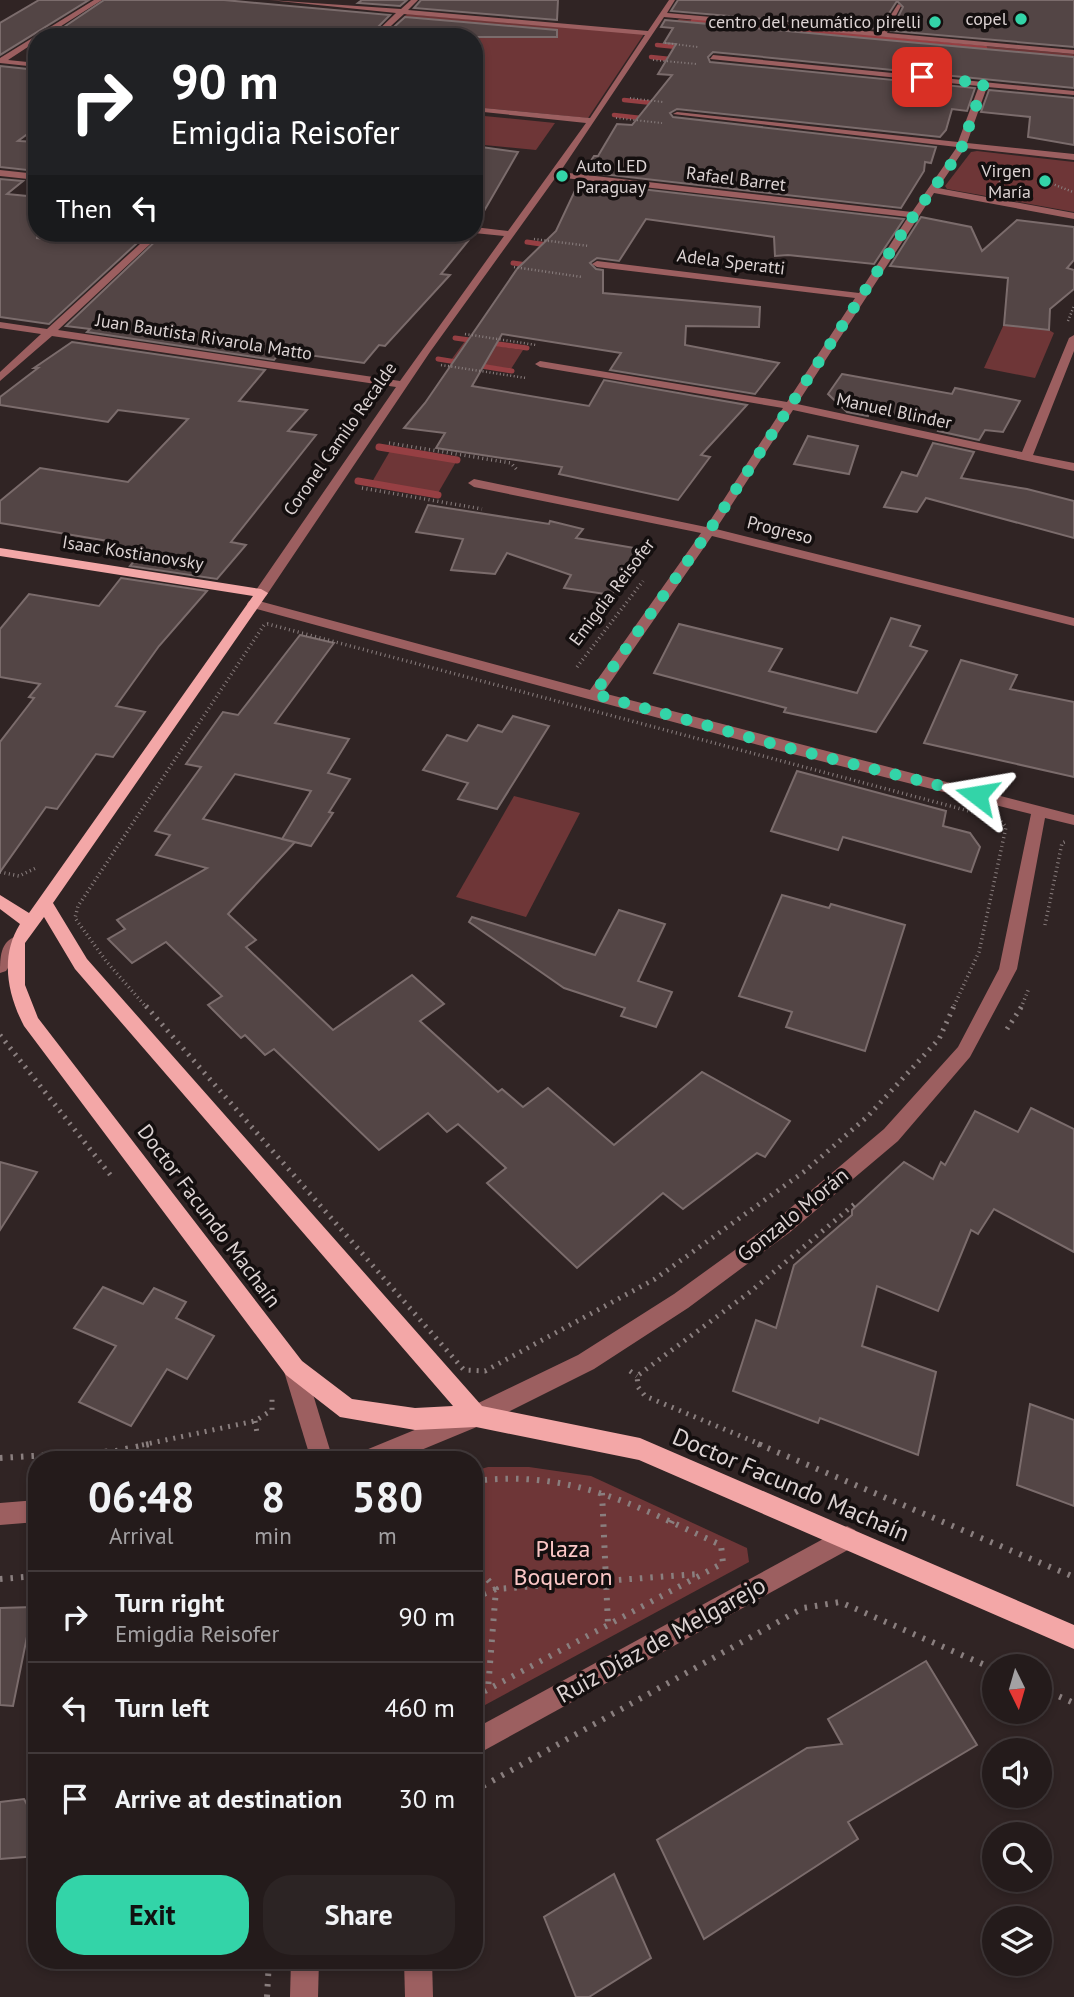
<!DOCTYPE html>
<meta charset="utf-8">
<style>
body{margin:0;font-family:"PT Sans",sans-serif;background:#2c2424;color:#f1f3f6;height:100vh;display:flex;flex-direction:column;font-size:26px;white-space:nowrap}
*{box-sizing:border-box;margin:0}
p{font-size:23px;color:#a3a1a3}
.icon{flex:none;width:38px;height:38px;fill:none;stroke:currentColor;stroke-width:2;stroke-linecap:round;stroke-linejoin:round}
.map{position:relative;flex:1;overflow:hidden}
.sheet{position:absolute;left:28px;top:1451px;width:455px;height:518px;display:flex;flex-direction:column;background:#241b1b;border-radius:28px;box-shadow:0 4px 10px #0003,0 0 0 2px #41393a}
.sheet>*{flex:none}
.hud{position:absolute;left:28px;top:28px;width:455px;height:214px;border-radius:28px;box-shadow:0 4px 10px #0003,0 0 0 2px #41393a;background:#202124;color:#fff;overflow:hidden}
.needle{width:46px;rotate:175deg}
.tools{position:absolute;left:982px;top:1654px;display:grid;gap:14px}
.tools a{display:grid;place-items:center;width:70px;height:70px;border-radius:50%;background:#241b1b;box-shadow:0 4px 10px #0003,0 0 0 2px #41393a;font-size:35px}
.pin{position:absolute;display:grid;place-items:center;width:60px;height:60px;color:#fff;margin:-30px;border-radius:14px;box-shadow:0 4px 10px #0006}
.me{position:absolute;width:77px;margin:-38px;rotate:284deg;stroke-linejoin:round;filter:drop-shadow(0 0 5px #0008)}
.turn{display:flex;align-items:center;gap:24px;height:147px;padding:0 28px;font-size:32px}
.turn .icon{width:91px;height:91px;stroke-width:2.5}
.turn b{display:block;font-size:49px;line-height:60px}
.then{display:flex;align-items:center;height:66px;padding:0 28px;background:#0003;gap:14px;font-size:26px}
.eta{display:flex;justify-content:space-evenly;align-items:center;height:119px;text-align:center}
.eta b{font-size:42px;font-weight:700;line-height:49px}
.cta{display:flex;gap:14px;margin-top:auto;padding:14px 28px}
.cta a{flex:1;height:80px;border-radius:28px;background:#33d4a8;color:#111;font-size:28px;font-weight:700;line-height:80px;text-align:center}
.cta a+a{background:#2c2424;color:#f1f3f6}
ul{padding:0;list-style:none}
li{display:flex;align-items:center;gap:21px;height:91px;padding:0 28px;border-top:2px solid #41393a}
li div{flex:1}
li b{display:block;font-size:26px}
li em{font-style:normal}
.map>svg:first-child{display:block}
.green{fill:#6e3637}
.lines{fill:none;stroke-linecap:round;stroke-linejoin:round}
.stream-far2{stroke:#963f43;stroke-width:4.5}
.stream-far1{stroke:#963f43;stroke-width:5}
.stream{stroke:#963f43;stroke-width:7}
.building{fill:#534545;stroke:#7b6c6c;stroke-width:2}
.path-far4{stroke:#8a7f7f;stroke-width:2;stroke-dasharray:1 2.5;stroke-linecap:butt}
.path-far3{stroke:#8a7f7f;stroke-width:2.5;stroke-dasharray:1 2.5;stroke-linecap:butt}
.path-far2{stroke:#8a7f7f;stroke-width:3.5;stroke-dasharray:1 3.5;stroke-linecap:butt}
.path-far1{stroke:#8a7f7f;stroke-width:5;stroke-dasharray:2 6;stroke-linecap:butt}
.path{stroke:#8a7f7f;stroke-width:6;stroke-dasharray:2.5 8;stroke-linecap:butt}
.minor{fill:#9c5f60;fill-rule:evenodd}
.major{fill:#f3a7a7;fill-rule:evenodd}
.route{stroke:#33d4a8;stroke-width:12;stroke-dasharray:0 21.6}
.poi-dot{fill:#33d4a8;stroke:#140f0f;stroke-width:2.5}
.labels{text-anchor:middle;stroke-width:7;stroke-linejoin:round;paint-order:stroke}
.far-poi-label{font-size:18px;fill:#dcd3d3;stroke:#140f0f;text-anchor:end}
.far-street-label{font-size:18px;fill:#dcd3d3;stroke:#140f0f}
.street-label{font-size:21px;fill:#dcd3d3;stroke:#140f0f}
.near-street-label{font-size:24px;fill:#dcd3d3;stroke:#140f0f}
.near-park-label{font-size:24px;fill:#fbc7c6;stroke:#140f0f}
</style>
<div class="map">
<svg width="1074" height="1997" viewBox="0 0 1074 1997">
<rect width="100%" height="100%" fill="#302424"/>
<!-- green -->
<g class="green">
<polygon points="407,14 644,34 588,118 474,107 474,37 381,37"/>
<polygon points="679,19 1074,54 1074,65 670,25"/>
<polygon points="474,115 555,123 536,150 474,144"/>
<polygon points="977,151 1074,162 1074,212 947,189 945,186 971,152"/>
<polygon points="1004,324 1049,330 1054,333 1035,378 984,368"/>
<polygon points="465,341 523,350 511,369 451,360"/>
<polygon points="390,451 456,462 438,493 372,482"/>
<polygon points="514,796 580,813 526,917 456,897"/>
<polygon points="488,1467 529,1467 591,1476 747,1548 749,1562 474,1711 474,1471"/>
</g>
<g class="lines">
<!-- stream-far2 -->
<g class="stream-far2">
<polyline points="693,21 985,48"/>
<polyline points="657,45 687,48"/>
<polyline points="651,57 679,60"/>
<polyline points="624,100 662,104"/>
<polyline points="614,115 650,119"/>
</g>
<!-- stream-far1 -->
<g class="stream-far1">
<polyline points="527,242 554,246"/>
<polyline points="513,263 534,266"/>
<polyline points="455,338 527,348"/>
<polyline points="438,359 512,371"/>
</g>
<!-- stream -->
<g class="stream">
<polyline points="379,447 457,460"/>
<polyline points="358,481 438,495"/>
</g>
</g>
<!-- building -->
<g class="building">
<polygon points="39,0 89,0 0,55 0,23"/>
<polygon points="104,0 224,0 390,15 368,37 89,37 55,33"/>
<polygon points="362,0 407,0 400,6 358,3"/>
<polygon points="421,0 558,0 557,20 414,8"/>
<polygon points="678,0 1074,0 1074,47 891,31 903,7 897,1 879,29 671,11"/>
<polygon points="405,17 557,30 557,37 383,37"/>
<polygon points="665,20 1074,57 1074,88 713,52 708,57 710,62 975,88 967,111 952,109 946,130 940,137 677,109 670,113 673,117 936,147 931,163 925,162 924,171 901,208 584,172 594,156 598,156 617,124 632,125 672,75 658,74 676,44 664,43 673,28 661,27"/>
<polygon points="0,66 37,70 37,127 18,141 37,142 36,171 0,167"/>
<polygon points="989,90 1074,98 1074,145 1028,137 1030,117 981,112"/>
<polygon points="474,146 518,152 476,225 474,224"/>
<polygon points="0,179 23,181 7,194 37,197 37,238 72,242 82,233 148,233 49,324 0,317"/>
<polygon points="579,182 904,219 874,264 788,255 775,256 774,237 646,219 619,261 597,258 590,263 596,269 603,270 603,293 760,307 759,327 686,326 685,345 779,363 755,394 610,370 621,353 502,334 472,386 589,406 604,380 747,405 701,455 710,457 678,500 559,474 562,467 436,448 445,433 404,428 425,403 517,269 556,231"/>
<polygon points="921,217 971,227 982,251 1017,220 1074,227 1074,260 1067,268 1074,270 1074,289 1050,309 1049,330 1004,325 1008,278 890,266"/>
<polygon points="164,233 405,233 468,241 441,274 450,275 385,346 379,345 364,363 281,351 274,360 87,332 90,329 66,326"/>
<polygon points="72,342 265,370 239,401 307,410 288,431 316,435 231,542 246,545 217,579 130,566 135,560 104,555 114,542 0,523 0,501 40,468 128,482 188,419 118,410 108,422 0,405 0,397 38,368 34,368"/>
<polygon points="842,374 952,394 955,388 1020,401 1003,432 985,430 979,440 938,431 942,423 870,410 868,416 847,412 828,394"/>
<polygon points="808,436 858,446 849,474 794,464"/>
<polygon points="933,443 974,452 961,478 1027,489 1074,501 1074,538 926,498 917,512 884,507 902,472 917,476"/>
<polygon points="428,505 549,524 550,521 583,529 576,538 640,549 612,595 564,588 571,575 507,553 495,574 451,570 463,539 416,532"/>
<polygon points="121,578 207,591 159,646 116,706 145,712 113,757 96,754 57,809 46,807 0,872 0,742 34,698 29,697 40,684 0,677 0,629 29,594 99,606"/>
<polygon points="891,618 920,626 910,646 927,651 876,732 784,712 786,708 654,673 679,624 782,649 769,671 857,693"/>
<polygon points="300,635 334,643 275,723 349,739 328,773 350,779 329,812 333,813 311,846 282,839 311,791 235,774 203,819 295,842 228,914 256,940 246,947 333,1030 412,975 444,1004 420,1021 498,1092 502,1089 523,1107 548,1088 614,1145 702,1072 790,1121 765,1157 757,1153 683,1209 663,1193 577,1268 487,1183 506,1168 458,1124 447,1132 428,1113 379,1150 274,1049 265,1055 245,1035 241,1038 208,1005 222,996 166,942 132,963 108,939 125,929 117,920 207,868 156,855 170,835 155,831 201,767 186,764 223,712 238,715"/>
<polygon points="961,660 1017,675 1010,689 1074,702 1074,777 924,743"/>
<polygon points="513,716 549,726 497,809 458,799 468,783 423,770 447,735 467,741 478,725 502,732"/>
<polygon points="797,771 946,811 943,826 970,833 980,847 971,872 843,837 838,850 771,831"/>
<polygon points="782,895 829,908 831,904 905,925 865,1051 786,1027 792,1012 739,996"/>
<polygon points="619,910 665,924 638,981 672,992 656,1027 621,1016 625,1008 564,988 469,922 472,917 595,955"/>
<polygon points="1031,1108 1074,1129 1074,1252 994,1209 978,1234 971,1230 938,1311 877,1286 862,1346 936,1372 918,1455 820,1418 818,1423 733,1391 756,1320 776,1328 794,1265 852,1215 852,1210 904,1162 933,1179 941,1162 945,1165 975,1111 1018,1132"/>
<polygon points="0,1162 37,1172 0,1230"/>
<polygon points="103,1287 143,1304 154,1288 186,1302 176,1318 214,1336 187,1379 167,1369 131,1426 79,1402 116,1346 74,1328"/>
<polygon points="1030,1404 1074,1420 1074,1506 1017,1485"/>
<polygon points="33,1607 13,1706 0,1705 0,1608"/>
<polygon points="926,1661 977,1745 848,1822 858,1839 704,1939 657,1840 807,1748 842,1744 828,1719"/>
<polygon points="24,1799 37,1823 37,1856 0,1859 0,1802"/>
<polygon points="614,1874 651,1958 589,1997 576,1997 544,1917"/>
</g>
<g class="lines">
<!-- path-far4 -->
<g class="path-far4">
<polyline points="665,43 698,47"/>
<polyline points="653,60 697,64"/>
<polyline points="630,98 663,102"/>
<polyline points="616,118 662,123"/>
<polyline points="988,168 992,172"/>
</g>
<!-- path-far3 -->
<g class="path-far3">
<polyline points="990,170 1001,182"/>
<polyline points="1045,181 1073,192"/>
<polyline points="534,239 589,246"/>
<polyline points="514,267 582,277"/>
<polyline points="1068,321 1074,306"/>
<polyline points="465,334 536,345"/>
<polyline points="441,365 526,378"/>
</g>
<!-- path-far2 -->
<g class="path-far2">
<polyline points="389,443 511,463 518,471"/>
<polyline points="362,488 482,509"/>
<polyline points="577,667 643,581"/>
<polyline points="0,872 19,876 38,867"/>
<polyline points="1045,925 1062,843 1067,841"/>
<polyline points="147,1008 106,961 75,918 78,906 264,625 268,624 999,819 1006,827 979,952 953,1008"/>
<polyline points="1021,1008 1029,988"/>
</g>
<!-- path-far1 -->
<g class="path-far1">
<polyline points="146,1006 464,1370 485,1371 655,1279 805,1171 868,1116 939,1039 954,1006"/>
<polyline points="1007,1029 1022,1006"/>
<polyline points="0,1035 112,1177"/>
<polyline points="630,1371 637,1376"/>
<polyline points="255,1421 257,1433"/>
<polyline points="142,1445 255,1421 272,1410 272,1397"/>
<polyline points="762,1445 645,1396 638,1387 637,1376 750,1292 857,1202"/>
</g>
<!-- path -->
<g class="path">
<polyline points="758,1444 1074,1577"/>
<polyline points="0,1458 116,1451 150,1444"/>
<path d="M474,1481C572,1469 635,1506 721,1545L723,1563L474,1697"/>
<polyline points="602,1493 608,1624"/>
<polyline points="671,1523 675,1514"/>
<polyline points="474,1564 496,1589 488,1689"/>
<polyline points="0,1579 37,1576"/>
<polyline points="474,1598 496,1589 698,1574"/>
<polyline points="1040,1688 1074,1703"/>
<polyline points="474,1791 803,1608 840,1602 994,1669"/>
<polyline points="267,1997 269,1960"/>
</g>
<!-- minor -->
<g class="minor">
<polygon points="94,0 102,0 44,37 37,37 37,41 8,60 37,63 37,67 0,63 0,58"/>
<polygon points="269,0 401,9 411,0 418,0 408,10 648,31 669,0 675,0 667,13 880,32 898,4 901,6 887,33 1074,50 1074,54 664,17 560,172 912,212 957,147 673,114 677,112 958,142 979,86 710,59 713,55 1074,91 1074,95 987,87 967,143 1074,154 1074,160 965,148 938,188 1074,213 1074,219 934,193 797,404 1022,452 1069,338 1074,335 1074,351 1033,455 1074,463 1074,471 793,410 716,529 1074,618 1074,626 712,536 603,693 1074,815 1074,825 1045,818 1017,969 970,1057 898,1141 789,1233 688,1308 594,1369 484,1424 397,1460 358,1460 361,1452 468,1408 578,1355 674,1294 775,1221 884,1129 958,1047 999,969 1031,814 777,750 249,607 247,604 249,601 259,601 590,690 701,533 474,487 468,483 474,479 706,527 783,408 540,367 535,364 540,361 787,402 855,298 597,267 592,264 597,261 859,293 908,217 556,177 430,352 266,596 261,597 254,593 396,387 52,336 0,381 0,372 41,334 0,328 0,322 47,329 152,233 162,233 58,330 400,381 504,236 474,233 474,227 508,231 586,123 474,111 474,107 590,118 645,35 404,14 379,37 371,37 396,13"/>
<polygon points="0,170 37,174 37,180 0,176"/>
<path d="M17,936L23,937L25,942L6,971L0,973C0,958 0,941 17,936Z"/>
<polygon points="294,1358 302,1361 305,1368 333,1460 311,1460 283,1368 286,1361"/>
<polygon points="37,1500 37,1522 0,1525 0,1503"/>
<polygon points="847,1526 855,1530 859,1538 855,1546 474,1756 474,1729"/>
<polygon points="291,1960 319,1960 318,1997 290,1997"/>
<polygon points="404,1960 432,1960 433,1997 405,1997"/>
</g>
<!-- major -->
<path class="major" d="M0,548L261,589L268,593L53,903L87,959L482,1406L640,1438L1074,1625V1649L639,1460L476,1427L415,1430L340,1417L286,1375L24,1026C7,993 0,956 20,924L0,909V895L29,913L253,596L0,556ZM44,917L75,969L453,1406L415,1408L352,1399L302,1361L38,1018L25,985V943Z"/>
</g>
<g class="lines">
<!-- route -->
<polyline class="route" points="922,77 984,83 960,152 914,215 709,531 594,694 777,745 977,795"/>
</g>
<!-- markers -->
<g class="poi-dot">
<circle cx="1021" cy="19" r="7"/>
<circle cx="935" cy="22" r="7"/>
<circle cx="562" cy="176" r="7"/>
<circle cx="1045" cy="181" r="7"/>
</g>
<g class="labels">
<!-- far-poi labels -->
<g class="far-poi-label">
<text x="1007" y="25">copel</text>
<text x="921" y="28">centro del neumático pirelli</text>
<text x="576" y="172" text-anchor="start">Auto LED<tspan x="576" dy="21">Paraguay</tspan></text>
<text x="1031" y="177">Virgen<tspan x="1031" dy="21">María</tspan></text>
</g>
<!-- far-street labels -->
<g class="far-street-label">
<text transform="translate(736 179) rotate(7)" y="6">Rafael Barret</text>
<text transform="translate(731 262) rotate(7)" y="6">Adela Speratti</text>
<text transform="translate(204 337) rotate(9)" y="6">Juan Bautista Rivarola Matto</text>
<text transform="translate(894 411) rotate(12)" y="6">Manuel Blinder</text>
<text transform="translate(340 439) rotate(-55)" y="6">Coronel Camilo Recalde</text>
<text transform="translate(780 530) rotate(14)" y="6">Progreso</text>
<text transform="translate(133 553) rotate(9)" y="6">Isaac Kostianovsky</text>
<text transform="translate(612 592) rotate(-53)" y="6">Emigdia Reisofer</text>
</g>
<!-- street labels -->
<g class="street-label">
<text transform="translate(793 1215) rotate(-39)" y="7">Gonzalo Morán</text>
<text transform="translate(209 1216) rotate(53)" y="7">Doctor Facundo Machaín</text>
</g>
<!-- near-street labels -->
<g class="near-street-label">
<text transform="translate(791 1485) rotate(23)" y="8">Doctor Facundo Machaín</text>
<text transform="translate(661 1640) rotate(-29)" y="8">Ruiz Díaz de Melgarejo</text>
</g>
<!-- near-park labels -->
<g class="near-park-label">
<text x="563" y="1557">Plaza<tspan x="563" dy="28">Boqueron</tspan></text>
</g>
</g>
</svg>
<div class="tools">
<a><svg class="needle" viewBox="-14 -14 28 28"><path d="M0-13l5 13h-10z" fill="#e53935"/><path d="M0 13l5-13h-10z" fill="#a3a1a3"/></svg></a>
<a><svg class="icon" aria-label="sound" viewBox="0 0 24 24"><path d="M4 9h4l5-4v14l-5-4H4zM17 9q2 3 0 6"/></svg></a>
<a><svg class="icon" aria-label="search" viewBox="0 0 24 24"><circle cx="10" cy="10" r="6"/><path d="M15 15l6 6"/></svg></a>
<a><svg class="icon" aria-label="layers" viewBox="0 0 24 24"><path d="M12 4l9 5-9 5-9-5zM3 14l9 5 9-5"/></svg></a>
</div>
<div class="pin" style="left:922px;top:77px;background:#d93025"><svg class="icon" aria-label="arrive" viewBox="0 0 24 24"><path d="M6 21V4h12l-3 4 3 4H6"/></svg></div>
<svg class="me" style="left:977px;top:795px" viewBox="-20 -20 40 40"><path d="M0-17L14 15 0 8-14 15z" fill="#33d4a8" stroke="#fff" stroke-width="4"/></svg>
<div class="hud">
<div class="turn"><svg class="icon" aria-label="right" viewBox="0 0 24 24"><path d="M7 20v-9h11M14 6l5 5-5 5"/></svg><div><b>90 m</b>Emigdia Reisofer</div></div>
<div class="then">Then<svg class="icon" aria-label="left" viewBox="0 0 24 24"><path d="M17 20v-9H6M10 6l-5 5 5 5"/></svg></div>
</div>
<section class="sheet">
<div class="eta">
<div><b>06:48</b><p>Arrival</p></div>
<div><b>8</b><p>min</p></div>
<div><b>580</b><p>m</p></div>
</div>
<ul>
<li><svg class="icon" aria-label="right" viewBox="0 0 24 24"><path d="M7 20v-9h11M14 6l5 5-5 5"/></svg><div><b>Turn right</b><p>Emigdia Reisofer</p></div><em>90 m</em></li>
<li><svg class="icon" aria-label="left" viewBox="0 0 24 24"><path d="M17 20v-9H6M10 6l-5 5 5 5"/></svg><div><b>Turn left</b></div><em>460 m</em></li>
<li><svg class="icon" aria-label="arrive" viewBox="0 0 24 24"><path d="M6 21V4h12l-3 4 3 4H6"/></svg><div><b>Arrive at destination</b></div><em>30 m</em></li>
</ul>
<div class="cta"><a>Exit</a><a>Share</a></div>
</section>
</div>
